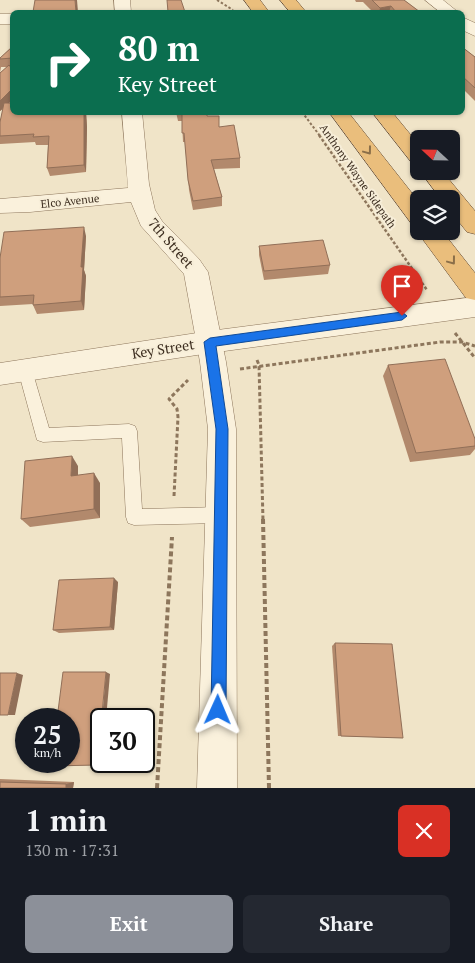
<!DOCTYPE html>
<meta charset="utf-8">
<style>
body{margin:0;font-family:"PT Serif",serif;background:#242831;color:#f1f3f6;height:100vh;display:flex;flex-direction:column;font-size:19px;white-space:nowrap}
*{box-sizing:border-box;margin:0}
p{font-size:16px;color:#9ea1a6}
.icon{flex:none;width:28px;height:28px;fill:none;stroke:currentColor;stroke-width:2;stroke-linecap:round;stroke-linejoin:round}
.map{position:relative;height:788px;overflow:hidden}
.panel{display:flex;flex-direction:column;background:#171b24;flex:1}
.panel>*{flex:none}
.top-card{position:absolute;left:10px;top:10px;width:455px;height:105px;border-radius:8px;box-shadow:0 1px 4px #0004;background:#0b6e4f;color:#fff;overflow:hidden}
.needle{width:32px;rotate:292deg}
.controls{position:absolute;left:410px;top:130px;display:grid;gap:10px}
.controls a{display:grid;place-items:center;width:50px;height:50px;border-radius:8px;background:#171b24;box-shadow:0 1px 4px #0004;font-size:25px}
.speed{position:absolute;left:15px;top:708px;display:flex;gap:10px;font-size:25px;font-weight:700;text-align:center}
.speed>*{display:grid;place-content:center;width:65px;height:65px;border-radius:50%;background:#171b24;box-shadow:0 1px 4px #0004;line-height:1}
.speed small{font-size:12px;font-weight:400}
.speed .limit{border:2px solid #111;border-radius:8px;background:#fff;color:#111}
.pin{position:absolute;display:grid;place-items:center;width:42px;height:42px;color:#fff;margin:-51px -21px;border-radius:50% 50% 50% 0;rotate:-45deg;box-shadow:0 0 5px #0007}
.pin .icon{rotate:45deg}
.me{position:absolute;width:55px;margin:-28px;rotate:1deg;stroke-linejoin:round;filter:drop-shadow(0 0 4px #0008)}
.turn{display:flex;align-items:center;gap:18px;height:105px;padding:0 25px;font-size:22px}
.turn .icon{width:65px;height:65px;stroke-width:2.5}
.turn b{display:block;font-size:35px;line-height:42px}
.round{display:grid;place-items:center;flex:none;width:52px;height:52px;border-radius:8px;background:#242831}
.summary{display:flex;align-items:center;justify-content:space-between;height:85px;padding:0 25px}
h1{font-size:30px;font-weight:600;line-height:38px}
.cta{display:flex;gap:10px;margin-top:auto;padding:10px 25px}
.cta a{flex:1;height:58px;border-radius:8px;background:#8c9099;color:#fff;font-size:20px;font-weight:600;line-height:58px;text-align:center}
.cta a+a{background:#242831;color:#f1f3f6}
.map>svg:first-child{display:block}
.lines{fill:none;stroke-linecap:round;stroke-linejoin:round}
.service-casing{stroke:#8d765c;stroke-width:1}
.minor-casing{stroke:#8d765c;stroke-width:1}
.tertiary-casing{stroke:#8d765c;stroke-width:1}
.trunk-casing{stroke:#5b4430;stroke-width:1}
.path-far3{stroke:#8d765c;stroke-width:2;stroke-dasharray:2.5 2;stroke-linecap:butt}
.path-far2{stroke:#8d765c;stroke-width:2.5;stroke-dasharray:3 2;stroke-linecap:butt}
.path-far1{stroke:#8d765c;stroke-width:3;stroke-dasharray:4 2.5;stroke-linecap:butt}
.path{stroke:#8d765c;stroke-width:4;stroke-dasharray:5 3;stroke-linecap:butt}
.service{fill:#faf1dc;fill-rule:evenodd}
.minor{fill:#faf1dc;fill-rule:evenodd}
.tertiary{fill:#faf1dc;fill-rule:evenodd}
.trunk{fill:#eabe7c;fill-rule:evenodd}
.wall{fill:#b2896c;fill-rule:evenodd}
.shaded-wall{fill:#916f58}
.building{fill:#cf9f7d;stroke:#916f58}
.oneway{stroke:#8b6f49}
.route{fill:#1a73e8;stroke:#114b97}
.labels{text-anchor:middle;stroke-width:4;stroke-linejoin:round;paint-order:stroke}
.far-street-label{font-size:11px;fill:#3d2e20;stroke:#f7eed8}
.street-label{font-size:14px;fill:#3d2e20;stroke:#f7eed8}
</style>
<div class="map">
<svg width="475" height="788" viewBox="0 0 475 788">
<rect width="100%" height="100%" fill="#f0e4c8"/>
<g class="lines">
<defs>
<polygon id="service" points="25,364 30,366 32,370 49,428 129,424 135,426 137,431 142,509 221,507 227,509 229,515 227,521 221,523 134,525 128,523 126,517 122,438 43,442 37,440 18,370 20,366"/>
<g id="minor">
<polygon points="114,0 130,0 131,12 115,12"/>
<polygon points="425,0 443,0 458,12 440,12"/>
<rect x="0" y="14" width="12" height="10"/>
<polygon points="462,17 475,23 475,36 462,30"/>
<polygon points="122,112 142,112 149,184 155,210 162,221 199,259 208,272 226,362 236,429 237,788 197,788 208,429 200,362 184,274 141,226 131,202 30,212 0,213 0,199 128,188"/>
</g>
<polygon id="tertiary" points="475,297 475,317 210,353 0,385 0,363 210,331"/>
<g id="trunk">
<polygon points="244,0 260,0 269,12 253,12"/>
<polygon points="280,0 296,0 306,12 290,12"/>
<polygon points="329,112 348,112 419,202 419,226 411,223"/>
<polygon points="372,112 392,112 419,145 419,164 412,163"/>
<polygon points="420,171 442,171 475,211 475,234 467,232 451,212 451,199 441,199"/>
<polygon points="419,229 419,231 442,231 475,273 475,300 466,298 421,237 418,231"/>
</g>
</defs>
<!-- service casing -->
<use href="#service" class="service-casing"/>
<!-- minor casing -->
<use href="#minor" class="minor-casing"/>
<!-- tertiary casing -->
<use href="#tertiary" class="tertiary-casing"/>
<!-- trunk casing -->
<use href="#trunk" class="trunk-casing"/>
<!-- path-far3 -->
<g class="path-far3">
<polyline points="217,0 233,10"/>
<polyline points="302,112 320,136"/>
</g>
<!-- path-far2 -->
<polyline class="path-far2" points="319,135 427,290"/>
<!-- path-far1 -->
<g class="path-far1">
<polyline points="455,333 475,358"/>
<polyline points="257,360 259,365 263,521"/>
<polyline points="240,369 440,342 462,342 475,346"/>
<polyline points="174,496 178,417 177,409 169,399 188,380"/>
</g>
<!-- path -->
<g class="path">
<polyline points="263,519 269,788"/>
<polyline points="157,788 172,537"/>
</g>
<!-- service -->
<use href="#service" class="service"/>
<!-- minor -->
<use href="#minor" class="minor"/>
<!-- tertiary -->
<use href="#tertiary" class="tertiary"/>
<!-- trunk -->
<use href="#trunk" class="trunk"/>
</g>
<!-- wall -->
<g class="wall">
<polygon points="355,0 404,0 420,12 373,12 363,2 356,2"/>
<path d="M12,47V67H10L12,69V100L9,103L12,112H86L87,127L86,172L50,176L47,168L48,145H36L35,142L0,144V122L3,109L0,111V58ZM1,67H7L0,73Z"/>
<polygon points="462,47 475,57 475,101 462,88"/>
<polygon points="176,112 207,112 207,116 219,127 240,158 240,168 214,169 222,197 222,206 193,210 189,190 185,142 183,142 182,121 178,121"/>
<polygon points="86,236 84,270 86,276 84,310 37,314 33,305 33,304 0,306 0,258"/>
<polygon points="259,246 330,265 328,274 264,280 259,255"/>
<polygon points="388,365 475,439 475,449 470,455 410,462 383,376"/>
<polygon points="78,466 78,475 100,483 100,518 30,527 21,519"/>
<polygon points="118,582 114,630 59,633 53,630"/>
<polygon points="335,643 403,738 338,736 332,646"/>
<polygon points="0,779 74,782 73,788 0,788"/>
</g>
<!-- shaded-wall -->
<g class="shaded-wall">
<polygon points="75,0 77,0 78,12 76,12"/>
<polygon points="391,6 389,12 379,12 380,8"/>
<polygon points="12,89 12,100 0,111 0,101"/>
<polygon points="84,112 86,112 87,127 86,172 84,165"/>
<polygon points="84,227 86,236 84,270 86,276 84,310 81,301 81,267"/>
<polygon points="72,456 78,466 78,486 71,476"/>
<polygon points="94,473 100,483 100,518 94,509"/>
<polygon points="114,578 118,582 114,630 110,627"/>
<polygon points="106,672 110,674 106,719 102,719"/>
<polygon points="17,673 23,675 15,715 8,715"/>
<polygon points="101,722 101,764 97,765"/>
<polygon points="74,782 73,788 66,788 66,784"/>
</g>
<!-- building -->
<g class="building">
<polygon points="35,0 75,0 76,12 33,12"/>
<polygon points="167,0 181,0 185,12 168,12"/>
<polygon points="372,0 404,0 420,12 396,12 391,6 380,8"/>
<polygon points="12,47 12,58 0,59 0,58"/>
<polygon points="462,47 475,57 475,88 462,76"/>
<polygon points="9,65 12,69 12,89 0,101 0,73"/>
<polygon points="4,103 12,103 12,112 84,112 84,165 47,168 49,136 33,137 34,134 0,136 0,122"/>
<polygon points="182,112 207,112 207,116 219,116 219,127 234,125 240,158 211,160 222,197 193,201 188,180 184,133 182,133"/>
<polygon points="84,227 81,267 83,267 81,301 33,305 34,295 0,297 0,258 4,232"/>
<polygon points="323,240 330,265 264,271 259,246"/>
<polygon points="445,359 475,439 475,446 416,453 388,365"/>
<polygon points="72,456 71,476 94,473 94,509 21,519 25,461"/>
<polygon points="114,578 110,627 53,630 59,580"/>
<polygon points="335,643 392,644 403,738 341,736"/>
<polygon points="63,672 106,672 97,765 50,766 51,761 69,761 69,719 57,719"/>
<polygon points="0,673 17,673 8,715 0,715"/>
<polygon points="0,782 66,784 66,788 0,788"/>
</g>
<!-- one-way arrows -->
<defs><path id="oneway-chevron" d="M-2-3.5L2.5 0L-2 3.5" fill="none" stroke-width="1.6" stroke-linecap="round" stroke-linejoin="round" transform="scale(1.25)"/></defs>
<g class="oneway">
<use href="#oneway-chevron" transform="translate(368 151) rotate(53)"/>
<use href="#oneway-chevron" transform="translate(452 261) rotate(53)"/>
</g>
<!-- route -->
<polygon class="route" points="402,312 407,316 402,320 216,346 228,429 226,710 224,715 218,717 213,715 211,710 216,429 204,342 210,338"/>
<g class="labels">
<!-- far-street labels -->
<g class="far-street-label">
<text transform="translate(358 176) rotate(55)" y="4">Anthony Wayne Sidepath</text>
<text transform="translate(70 201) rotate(-6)" y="4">Elco Avenue</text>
</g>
<!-- street labels -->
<g class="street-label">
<text transform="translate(171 243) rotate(49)" y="5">7th Street</text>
<text transform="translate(163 349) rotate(-9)" y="5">Key Street</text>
</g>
</g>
</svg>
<div class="controls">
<a><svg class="needle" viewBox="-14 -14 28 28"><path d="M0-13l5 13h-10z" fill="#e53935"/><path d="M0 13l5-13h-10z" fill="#9ea1a6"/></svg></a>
<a><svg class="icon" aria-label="layers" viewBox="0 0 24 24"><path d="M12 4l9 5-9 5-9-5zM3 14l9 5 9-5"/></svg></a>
</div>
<div class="speed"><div>25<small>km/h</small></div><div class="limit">30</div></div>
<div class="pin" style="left:402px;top:316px;background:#d93025"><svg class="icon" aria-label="arrive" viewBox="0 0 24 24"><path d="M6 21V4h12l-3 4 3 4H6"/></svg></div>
<svg class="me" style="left:218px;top:710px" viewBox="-20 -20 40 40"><path d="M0-17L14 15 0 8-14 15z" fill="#1a73e8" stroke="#fff" stroke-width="4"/></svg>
<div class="top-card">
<div class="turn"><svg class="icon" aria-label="right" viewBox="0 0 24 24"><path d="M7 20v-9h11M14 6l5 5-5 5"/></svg><div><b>80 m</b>Key Street</div></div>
</div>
</div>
<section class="panel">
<div class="summary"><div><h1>1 min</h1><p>130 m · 17:31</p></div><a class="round" style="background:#d93025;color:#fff"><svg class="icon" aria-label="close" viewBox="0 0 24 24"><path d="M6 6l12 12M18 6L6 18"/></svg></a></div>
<div class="cta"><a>Exit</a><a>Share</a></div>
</section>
